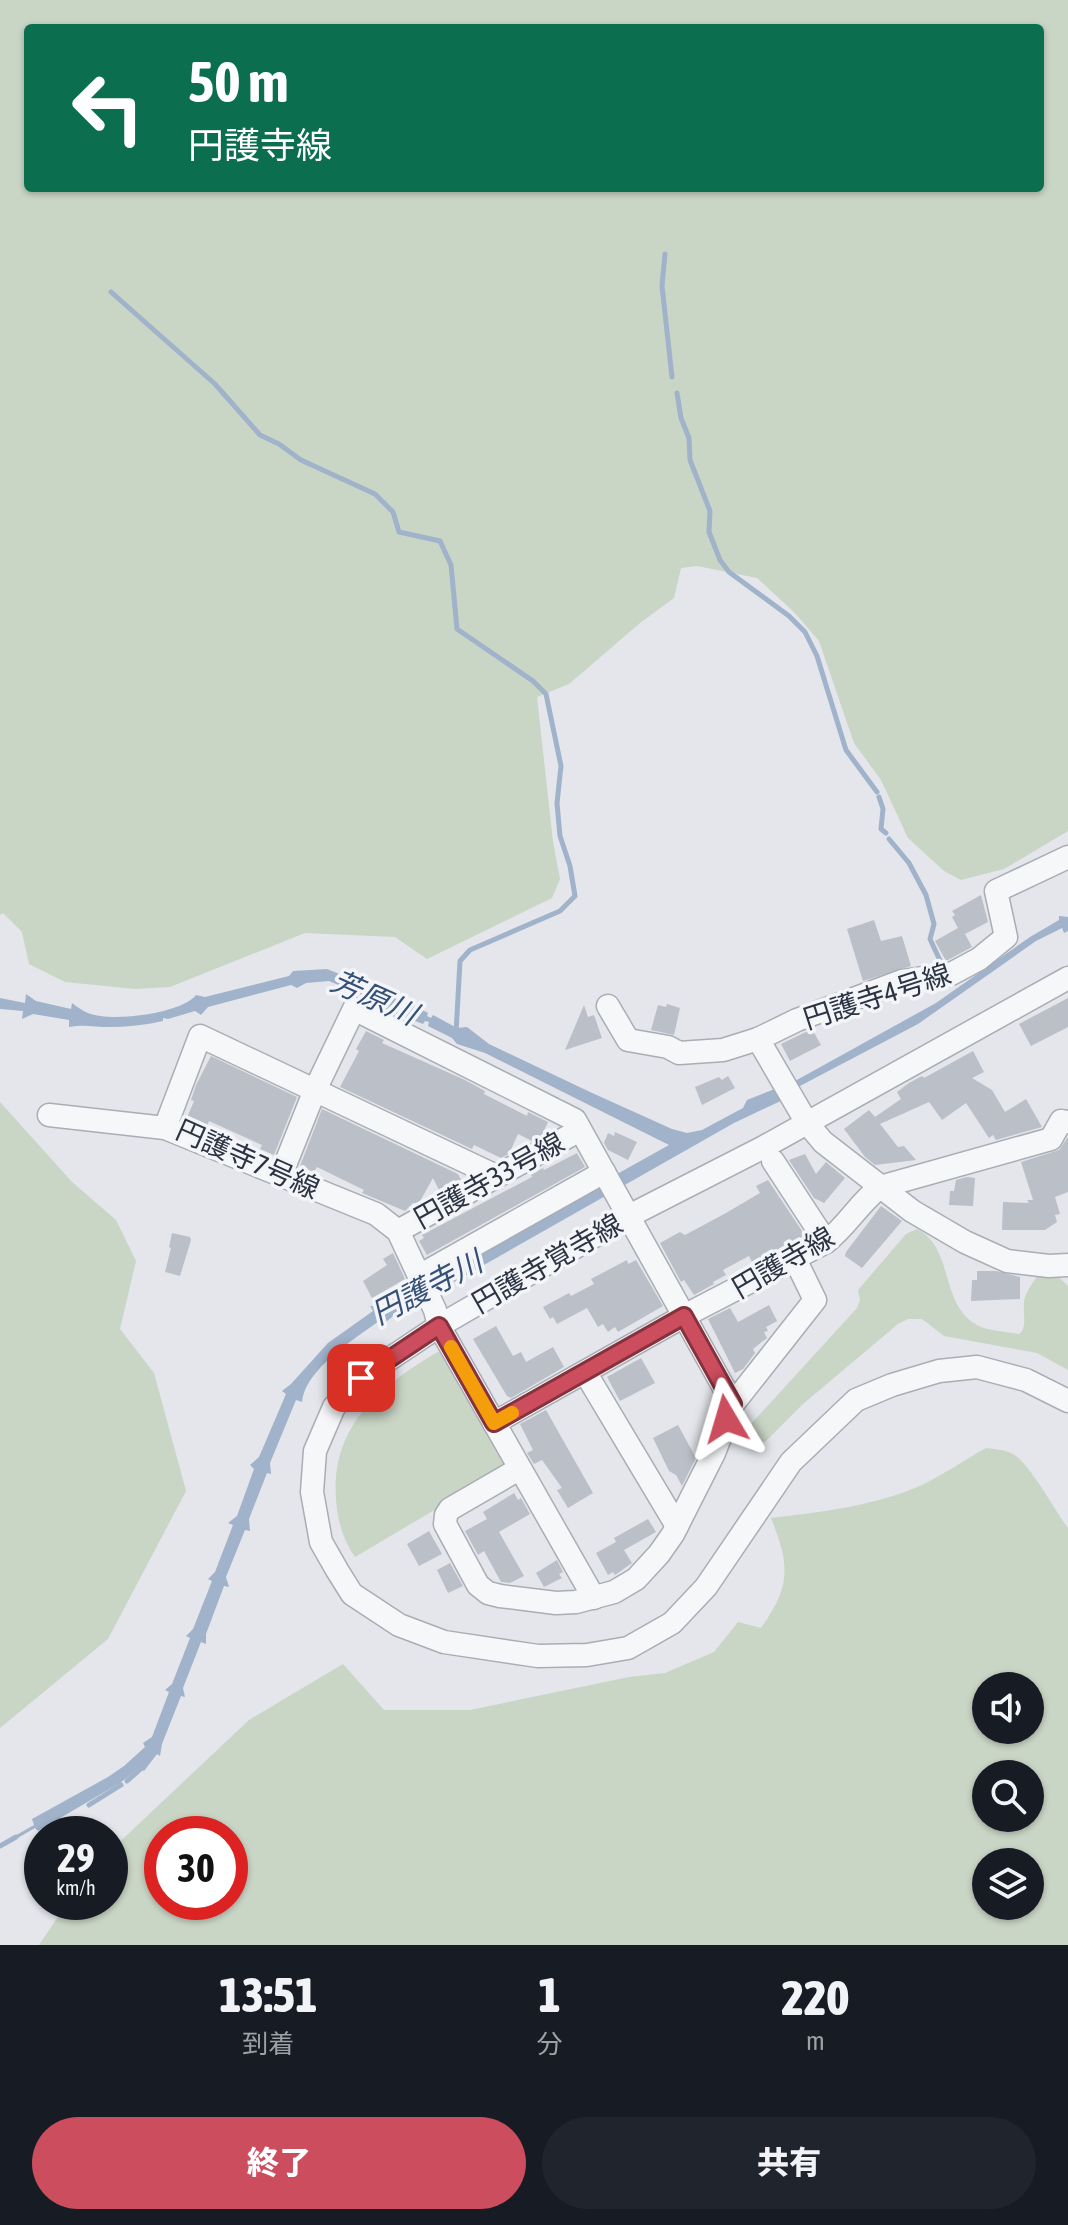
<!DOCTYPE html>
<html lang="ja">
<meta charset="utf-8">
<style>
body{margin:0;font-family:"Asap Condensed","Noto Sans JP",sans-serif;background:#20242c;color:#f1f3f6;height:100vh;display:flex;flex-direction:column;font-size:30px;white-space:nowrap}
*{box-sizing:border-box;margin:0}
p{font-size:26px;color:#9ea1a6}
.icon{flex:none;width:44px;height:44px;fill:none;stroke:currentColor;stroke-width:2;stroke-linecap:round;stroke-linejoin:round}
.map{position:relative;height:1945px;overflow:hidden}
.side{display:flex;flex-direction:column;background:#171b24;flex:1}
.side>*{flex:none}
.top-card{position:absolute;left:24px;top:24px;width:1020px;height:168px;border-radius:8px;box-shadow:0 2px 6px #0004;background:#0b6e4f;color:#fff;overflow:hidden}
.fabs{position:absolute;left:972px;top:1672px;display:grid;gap:16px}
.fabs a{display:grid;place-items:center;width:72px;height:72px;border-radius:50%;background:#171b24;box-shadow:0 2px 6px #0004;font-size:40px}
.speed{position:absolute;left:24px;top:1816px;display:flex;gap:16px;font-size:40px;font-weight:700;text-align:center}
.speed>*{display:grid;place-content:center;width:104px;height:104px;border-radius:50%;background:#171b24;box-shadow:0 2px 6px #0004;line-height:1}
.speed small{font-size:20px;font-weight:400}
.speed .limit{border:12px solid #d22;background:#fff;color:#111}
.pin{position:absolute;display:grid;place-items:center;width:68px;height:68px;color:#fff;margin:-34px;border-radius:16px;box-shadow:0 4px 12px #0006}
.me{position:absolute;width:88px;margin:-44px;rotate:353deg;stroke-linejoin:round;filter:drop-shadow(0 0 6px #0008)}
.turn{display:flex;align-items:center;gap:28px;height:168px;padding:0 32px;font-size:36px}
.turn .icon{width:104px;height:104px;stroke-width:2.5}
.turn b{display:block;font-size:56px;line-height:68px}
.eta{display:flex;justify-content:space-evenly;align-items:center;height:136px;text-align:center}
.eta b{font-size:48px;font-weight:800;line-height:56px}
.action{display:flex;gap:16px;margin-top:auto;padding:16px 32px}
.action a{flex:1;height:92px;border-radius:48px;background:#cc4d5d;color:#fff;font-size:32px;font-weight:800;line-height:92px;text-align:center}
.action a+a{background:#20242c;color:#f1f3f6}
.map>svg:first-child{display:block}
.green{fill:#c9d5c5;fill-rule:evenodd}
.water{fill:#a0b3ca}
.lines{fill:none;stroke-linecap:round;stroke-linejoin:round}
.stream{stroke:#a0b3ca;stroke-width:5}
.building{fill:#bbbfc8}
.minor-casing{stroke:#a9adb5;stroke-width:25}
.minor{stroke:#f6f7f9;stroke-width:22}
.route-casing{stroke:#85323c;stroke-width:20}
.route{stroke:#cc4d5d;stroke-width:14}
.slow{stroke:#f59e0b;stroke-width:14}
.labels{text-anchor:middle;stroke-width:7;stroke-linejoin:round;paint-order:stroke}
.street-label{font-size:28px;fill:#2c3443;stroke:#f4f5f8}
.water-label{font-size:30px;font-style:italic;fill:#365177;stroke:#f4f5f8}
</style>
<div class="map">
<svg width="1068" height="1945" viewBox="0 0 1068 1945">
<rect width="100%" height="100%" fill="#e4e6eb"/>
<!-- green -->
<g class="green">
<path d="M0,0H1068V831L1004,869L961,880L944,871L908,838L881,780L854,743L819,641L795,613L757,578L697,566L681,568L674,598L640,623L569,684L537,697L553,842L560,879L552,898L427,959L395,937L305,933L170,987L135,989L65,982L29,964L22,932L3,913L0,915ZM1040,28V188H28V28Z"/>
<polygon points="0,1102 72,1182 116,1220 136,1261 120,1329 154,1373 186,1491 108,1639 0,1728"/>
<path d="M917,1229C956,1249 938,1308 981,1327C992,1331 1007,1332 1019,1334C1029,1327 1021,1310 1025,1297C1028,1289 1034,1281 1039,1273C1051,1272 1060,1277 1068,1286V1370L1037,1353L944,1336L922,1319H908L898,1324L803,1404L765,1442L751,1440L748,1431L751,1424L857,1308L860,1300L858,1290L906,1234Z"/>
<path d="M446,1347L506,1456L502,1470L355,1557C343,1540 337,1519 336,1498C331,1421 386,1382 446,1347Z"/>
<path d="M986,1448C994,1449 1004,1450 1011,1453C1029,1461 1054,1510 1068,1528V1945H39L68,1902H110V1851L249,1720L343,1664L384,1710H470L629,1677L665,1673L714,1652L738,1622L761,1628C791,1586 790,1565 771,1518C821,1512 875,1506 922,1485C944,1474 965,1460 986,1448ZM986,1686H1030V1730H986ZM986,1774H1030V1818H986ZM162,1834H230V1902H162ZM986,1862H1030V1906H986Z"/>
</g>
<!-- water -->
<path class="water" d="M1059,916L1068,917V931L1064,933L1062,928L1036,941L918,1024L798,1087L787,1098L734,1123L454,1282L452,1280C439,1287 389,1316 382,1326L379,1321C355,1339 305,1369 302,1402L296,1400L270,1463L271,1474L267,1473L249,1519L250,1531L245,1530L226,1577L229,1587L224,1586L206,1634V1644L201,1642L183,1688L185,1697L181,1696L162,1744L160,1756L157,1754L144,1771L139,1768L120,1783L38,1831L35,1828L14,1840L13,1837L34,1825L32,1819L108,1777L124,1766L145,1747L143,1743L152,1737L169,1692L165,1690L172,1684L190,1638L186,1636L193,1629L212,1581L208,1579L215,1572L233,1525L228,1523L237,1516L254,1469L250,1465L259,1457L286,1394L282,1391L291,1384L328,1343L373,1311L370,1306L380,1307L415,1287L432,1282L449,1273L447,1269L669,1145L485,1053L457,1044L452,1038L428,1026L429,1022L425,1021L423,1024L380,1008L372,999L329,981L306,983L297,988L291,985L208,1007L201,1015L195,1011L168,1019L163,1018V1021C145,1025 127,1027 109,1027C95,1027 84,1024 69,1027V1020L33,1014L22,1019L23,1011L0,1009V998L25,1003L26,994L36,1001L71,1009L72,1003C77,1007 83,1011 88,1013C113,1023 182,1013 196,995L205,997L289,976L293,971L327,969L379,990H386L428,1013L427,1016L431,1018L433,1015L457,1028L467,1027L489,1044L590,1092L672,1129L687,1133L702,1130L743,1108L747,1100L795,1081L936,1003L1030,937L1059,920Z"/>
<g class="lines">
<!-- stream -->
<g class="stream">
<polyline points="665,254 662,286 672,377"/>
<polyline points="111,292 215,384 260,435 279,444 301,460 375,494 393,512 399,532 440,541 451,565 457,629 533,681 546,694 561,766 557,803 560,836 570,866 575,896 560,911 470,950 460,961 456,1033"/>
<polyline points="677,393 681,418 689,438 690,460 710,511 709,532 720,560 729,572 789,616 805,632 817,656 846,750 877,792"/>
<polyline points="879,797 883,809 881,829 886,833"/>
<polyline points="889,839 909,863 926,895 934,924 930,939 943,967"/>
<polyline points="127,1781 144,1766"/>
<polyline points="89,1805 121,1785"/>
<polyline points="0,1846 16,1837"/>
</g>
</g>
<!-- building -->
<g class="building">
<polygon points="981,895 988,922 965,934 972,947 946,961 935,941 958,928 952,917 955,915 952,911"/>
<polygon points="874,920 881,941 902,936 911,966 863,981 847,929"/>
<polygon points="1068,998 1068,1027 1031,1046 1019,1024"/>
<polygon points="667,1004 680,1008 674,1035 651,1030 658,1005 666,1007"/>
<polygon points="584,1005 588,1017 594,1015 602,1038 565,1050"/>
<polygon points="812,1029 821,1045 790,1061 781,1044"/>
<polygon points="366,1031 384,1040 382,1043 465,1080 485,1091 484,1094 527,1116 528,1112 548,1122 542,1135 532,1141 518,1134 509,1154 501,1158 474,1145 472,1149 340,1087 359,1051 356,1049"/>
<polygon points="973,1051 984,1072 972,1078 992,1090 1005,1112 1026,1099 1042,1127 996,1140 993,1135 989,1138 966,1103 942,1120 929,1102 880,1124 898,1147 904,1146 916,1160 875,1165 865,1157 844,1129 869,1110 875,1117 901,1099 897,1092 909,1083 922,1076 924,1078"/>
<polygon points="211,1056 297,1097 274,1155 260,1149 262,1145 209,1121 206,1129 186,1120 194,1101 191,1100 196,1085"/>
<polygon points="728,1076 735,1088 702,1105 695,1087 719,1077 722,1080"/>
<polygon points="322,1109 458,1174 461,1180 440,1192 433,1178 419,1203 413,1203 405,1211 362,1193 364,1190 317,1167 314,1172 300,1166"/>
<polygon points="615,1132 637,1142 628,1160 608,1150 604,1143 608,1133 614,1136"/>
<polygon points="1068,1137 1068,1192 1055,1197 1060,1214 1055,1215 1057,1222 1045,1230 1002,1230 1003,1202 1029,1203 1027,1200 1033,1200 1021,1162 1059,1150"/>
<polygon points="577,1153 585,1167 427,1255 419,1241 424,1238 422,1235 532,1177 531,1175 543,1168 544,1170"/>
<polygon points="805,1154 816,1174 826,1162 845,1178 824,1203 814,1198 789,1160"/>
<polygon points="967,1177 975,1178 973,1206 949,1205 950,1191 954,1191 956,1180"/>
<polygon points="768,1180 806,1237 752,1262 749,1256 723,1270 726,1275 713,1282 714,1284 694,1295 684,1280 681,1282 660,1243 680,1232 685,1235 726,1213 760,1193 756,1186"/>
<polygon points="881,1206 902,1221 862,1268 845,1256 846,1252"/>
<polygon points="172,1233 190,1237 191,1240 180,1276 165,1272 171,1248 169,1247"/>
<polygon points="393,1253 405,1279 372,1298 363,1281 387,1265 383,1259"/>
<polygon points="627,1260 628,1264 636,1260 663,1306 618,1332 615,1327 608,1332 603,1324 598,1327 587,1308 557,1324 553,1317 550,1319 543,1307 569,1293 571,1296 594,1284 591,1279"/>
<polygon points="977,1271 996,1271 1020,1277 1020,1299 971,1301 972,1280 977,1280"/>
<polygon points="769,1305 777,1321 766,1327 768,1331 764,1332 767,1338 753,1349 755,1353 743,1369 735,1373 708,1319 730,1308 738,1322"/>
<polygon points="496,1326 513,1356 521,1352 526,1362 553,1347 564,1367 511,1398 507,1396 473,1339"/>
<polygon points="641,1358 655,1383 620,1401 607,1377"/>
<polygon points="546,1410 593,1493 568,1508 557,1490 562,1488 542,1460 534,1464 527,1453 533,1450 520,1424"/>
<polygon points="678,1425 696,1458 682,1486 676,1475 669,1471 653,1438"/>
<polygon points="514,1493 518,1500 521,1498 530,1514 499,1532 524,1576 510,1583 501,1582 484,1551 478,1555 465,1531 487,1519 483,1512"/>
<polygon points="648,1519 656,1532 624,1550 632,1563 615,1575 613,1572 608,1575 596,1553 616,1542 614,1538"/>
<polygon points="429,1531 442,1554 419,1566 407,1544"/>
<polygon points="557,1560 563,1572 559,1574 562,1578 544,1587 536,1573"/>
<polygon points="450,1563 463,1586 448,1593 437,1570"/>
</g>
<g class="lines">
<defs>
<g id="minor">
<polyline points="1068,857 996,891 1006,937 979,959 951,974 902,981 797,1020 758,1039 807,1123 823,1142 912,1211 965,1242 1007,1261 1049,1266 1068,1265"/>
<polyline points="1068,978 762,1148 629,1216 439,1326 361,1378 334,1407 315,1451 312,1492 321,1542 337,1570 352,1594 399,1625 444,1642 538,1656 587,1655 628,1648 672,1623 706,1587 791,1462 856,1400 892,1385 939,1371 977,1367 1026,1380 1068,1401"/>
<polyline points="608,1006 628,1040 668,1047 679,1053 723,1050 758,1039"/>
<polyline points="49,1115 165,1128"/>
<polyline points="773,1161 826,1242"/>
<polyline points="281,1175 315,1090 354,1009 575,1120 733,1404"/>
<polyline points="496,1176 200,1036 165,1128 376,1214 398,1231 435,1310 439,1326 594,1598"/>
<polyline points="398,1231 580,1130"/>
<polyline points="419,1276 604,1172"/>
<polyline points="585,1372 677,1526"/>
<path d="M494,1423L684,1316L826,1242C847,1226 859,1203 880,1187L1051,1139L1061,1121L1068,1122"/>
<polyline points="519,1469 450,1509 446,1515 445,1524 478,1585 488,1593 500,1596 556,1603 576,1602 614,1592 636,1579 659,1554 673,1534 714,1453 733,1404 815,1300 795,1259"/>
</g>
</defs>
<!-- minor casing -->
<use href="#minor" class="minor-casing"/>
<!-- minor -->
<use href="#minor" class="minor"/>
</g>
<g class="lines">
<defs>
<polyline id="route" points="361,1378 439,1326 494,1423 684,1316 733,1404 726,1419"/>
</defs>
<!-- route casing -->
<use href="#route" class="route-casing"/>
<!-- route -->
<use href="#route" class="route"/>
<!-- slow -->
<polyline class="slow" points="451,1347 494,1423 512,1413"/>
</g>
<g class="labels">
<!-- street labels -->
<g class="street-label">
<text transform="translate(877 996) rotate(-18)" y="10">円護寺4号線</text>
<text transform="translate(248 1159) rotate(24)" y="10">円護寺7号線</text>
<text transform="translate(489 1180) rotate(-29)" y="10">円護寺33号線</text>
<text transform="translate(783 1262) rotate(-30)" y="10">円護寺線</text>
<text transform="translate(547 1263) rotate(-30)" y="10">円護寺覚寺線</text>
</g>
<!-- water labels -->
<g class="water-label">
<text transform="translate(374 998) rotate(24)" y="10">芳原川</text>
<text transform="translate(427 1288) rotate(-28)" y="10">円護寺川</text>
</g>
</g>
</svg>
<div class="fabs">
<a><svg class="icon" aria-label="sound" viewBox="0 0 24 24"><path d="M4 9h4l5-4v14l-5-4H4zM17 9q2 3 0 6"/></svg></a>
<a><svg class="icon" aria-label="search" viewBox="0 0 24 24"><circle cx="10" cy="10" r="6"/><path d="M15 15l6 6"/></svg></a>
<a><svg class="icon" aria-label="layers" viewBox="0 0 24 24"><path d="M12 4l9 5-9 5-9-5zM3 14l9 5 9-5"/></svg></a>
</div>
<div class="speed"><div>29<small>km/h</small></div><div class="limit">30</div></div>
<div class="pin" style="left:361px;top:1378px;background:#d93025"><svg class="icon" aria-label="arrive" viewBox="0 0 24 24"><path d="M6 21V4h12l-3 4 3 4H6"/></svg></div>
<svg class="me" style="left:726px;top:1419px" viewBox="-20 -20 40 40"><path d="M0-17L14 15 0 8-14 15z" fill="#cc4d5d" stroke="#fff" stroke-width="4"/></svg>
<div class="top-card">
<div class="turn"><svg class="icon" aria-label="left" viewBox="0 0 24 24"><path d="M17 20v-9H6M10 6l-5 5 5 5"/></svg><div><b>50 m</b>円護寺線</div></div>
</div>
</div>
<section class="side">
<div class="eta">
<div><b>13:51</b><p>到着</p></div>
<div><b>1</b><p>分</p></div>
<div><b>220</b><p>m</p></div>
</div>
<div class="action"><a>終了</a><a>共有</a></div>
</section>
